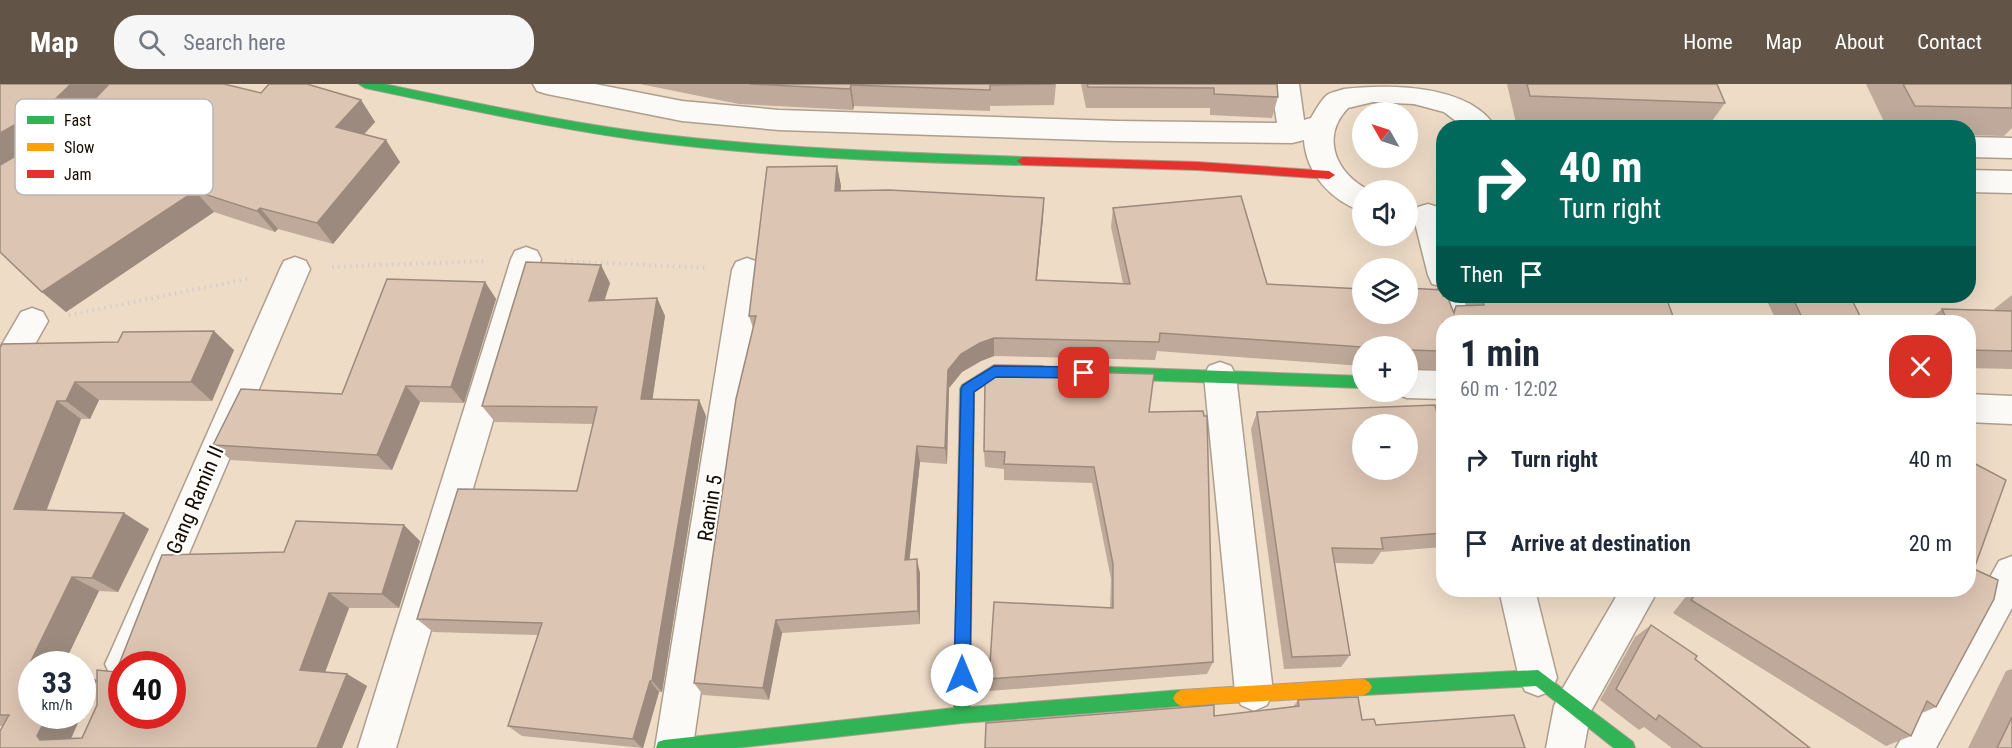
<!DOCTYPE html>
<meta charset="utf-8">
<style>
body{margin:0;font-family:"Roboto Condensed",sans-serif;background:#f6f6f7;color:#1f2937;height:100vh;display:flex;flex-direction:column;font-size:22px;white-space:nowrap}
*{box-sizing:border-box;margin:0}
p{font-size:20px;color:#747a83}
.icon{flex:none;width:33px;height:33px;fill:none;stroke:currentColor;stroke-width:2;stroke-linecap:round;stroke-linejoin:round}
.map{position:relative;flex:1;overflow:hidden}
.sheet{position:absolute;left:1436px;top:231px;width:540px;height:282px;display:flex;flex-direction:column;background:#fff;border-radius:24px;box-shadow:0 6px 24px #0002}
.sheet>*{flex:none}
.hud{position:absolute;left:1436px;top:36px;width:540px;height:183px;border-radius:24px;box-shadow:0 6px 24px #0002;background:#00695c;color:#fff;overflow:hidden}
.needle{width:39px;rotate:309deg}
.controls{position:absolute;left:1352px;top:18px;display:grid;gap:12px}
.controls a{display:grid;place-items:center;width:66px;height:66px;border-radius:50%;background:#fff;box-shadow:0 6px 24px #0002;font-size:30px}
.speed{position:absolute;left:18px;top:567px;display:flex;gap:12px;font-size:30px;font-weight:700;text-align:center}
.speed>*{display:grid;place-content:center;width:78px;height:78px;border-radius:50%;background:#fff;box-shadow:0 6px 24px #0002;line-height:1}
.speed small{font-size:15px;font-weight:400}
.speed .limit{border:9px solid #d22;background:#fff;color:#111}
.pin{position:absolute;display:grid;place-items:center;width:51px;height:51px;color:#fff;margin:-26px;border-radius:12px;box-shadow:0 3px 9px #0006}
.me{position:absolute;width:66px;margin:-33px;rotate:0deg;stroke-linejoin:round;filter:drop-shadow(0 0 4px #0008)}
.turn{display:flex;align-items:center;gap:21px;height:126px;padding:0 24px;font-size:27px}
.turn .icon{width:78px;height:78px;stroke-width:2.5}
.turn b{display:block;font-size:42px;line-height:51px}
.then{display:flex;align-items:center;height:57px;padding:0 24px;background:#0003;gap:12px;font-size:22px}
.round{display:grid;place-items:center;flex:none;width:63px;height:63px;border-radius:24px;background:#f6f6f7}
.overview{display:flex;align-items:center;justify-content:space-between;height:102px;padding:0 24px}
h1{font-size:36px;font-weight:700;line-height:45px}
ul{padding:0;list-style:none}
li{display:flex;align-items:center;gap:18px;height:84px;padding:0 24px}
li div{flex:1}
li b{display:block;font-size:22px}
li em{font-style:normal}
header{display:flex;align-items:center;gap:36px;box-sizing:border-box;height:84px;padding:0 30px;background:#625547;color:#fff}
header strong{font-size:28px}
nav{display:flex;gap:33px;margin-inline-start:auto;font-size:21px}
.search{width:420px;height:54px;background:#f6f6f7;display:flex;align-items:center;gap:15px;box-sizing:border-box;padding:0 21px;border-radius:24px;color:#747a83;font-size:22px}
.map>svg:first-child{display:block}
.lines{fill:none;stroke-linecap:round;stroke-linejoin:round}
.street-casing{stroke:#ad9e8e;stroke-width:3}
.fast-casing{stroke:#ad9e8e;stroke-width:2}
.slow-casing{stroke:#ad9e8e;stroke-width:2}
.jam-casing{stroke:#ad9e8e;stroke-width:2}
.path{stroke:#d4cfca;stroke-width:4;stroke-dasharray:1.5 4.5;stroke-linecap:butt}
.street{fill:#fcfaf7;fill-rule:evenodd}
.fast{fill:#30b455;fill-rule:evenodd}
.slow{fill:#ff9f0a;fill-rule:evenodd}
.jam{fill:#e5322d;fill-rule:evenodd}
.wall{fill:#bea99a}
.shaded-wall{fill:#9b8a7d}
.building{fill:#ddc5b3;stroke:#9b8a7d;stroke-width:1.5;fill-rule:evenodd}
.route{fill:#1a73e8;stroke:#114b97;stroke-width:1.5}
.labels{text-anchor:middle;stroke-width:4.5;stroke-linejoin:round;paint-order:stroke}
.street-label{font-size:21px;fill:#160c02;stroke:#fff}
.key{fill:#fff;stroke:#b9b6b3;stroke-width:1.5}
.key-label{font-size:16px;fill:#160c02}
</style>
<header>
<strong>Map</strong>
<div class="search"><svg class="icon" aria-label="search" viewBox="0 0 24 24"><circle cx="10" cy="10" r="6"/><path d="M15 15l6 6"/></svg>Search here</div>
<nav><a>Home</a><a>Map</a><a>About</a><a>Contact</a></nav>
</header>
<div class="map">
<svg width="2012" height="664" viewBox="0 0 2012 664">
<rect width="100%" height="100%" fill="#eedcc7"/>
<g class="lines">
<defs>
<g id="street">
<path d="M533,0H595L682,17L779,26L1117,37L1277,39L1271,0H1299L1304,36L1311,34C1315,27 1321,16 1327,11C1331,8 1339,7 1344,5C1389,0 1470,0 1496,44H1465L1444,28L1414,20L1373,18L1348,24C1320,53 1336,90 1369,106H1362V127C1331,117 1306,89 1304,56L1292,59L1117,57L779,46L682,37L547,10L537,7Z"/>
<polygon points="1968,53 2012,54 2012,74 1968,73"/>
<polygon points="1968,86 2012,87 2012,109 1968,108"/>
<polygon points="1428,120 1438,123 1443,132 1443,212 1463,212 1471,238 1443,238 1443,245 1433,212 1440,202 1432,200 1428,191 1413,131 1418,123"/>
<polygon points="526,163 537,167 541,175 396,664 358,664 511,175 515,167"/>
<polygon points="295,173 306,177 310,185 142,580 122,580 122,597 111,593 105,580 111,567 280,185 284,177"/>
<polygon points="747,174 758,178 762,186 693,662 655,664 732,186 736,178"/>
<polygon points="32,224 43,228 48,237 11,303 0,307 0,264 21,228"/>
<polygon points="1220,278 1231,282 1236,292 1273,608 1267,621 1254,627 1241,621 1235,608 1204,292 1209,282"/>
<polygon points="1407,286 1443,287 1443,315 1407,314 1396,310 1394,308 1407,308"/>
<polygon points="1968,310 2012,312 2012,340 1968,338"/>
<polygon points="2012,472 2012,524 1936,664 1896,664 1999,477"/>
<polygon points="1499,506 1535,506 1557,594 1551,607 1538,612 1525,607 1519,594"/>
<polygon points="1620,506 1658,506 1591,627 1584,664 1546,664 1554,622 1560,609"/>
</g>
<g id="fast">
<path d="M359,0H384C480,20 577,41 674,52C790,65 907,69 1023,73L1029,77L1023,81C894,78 765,73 638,56C546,43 455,23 365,4Z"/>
<polygon points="994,281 1042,282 1047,284 1049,288 1047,292 1042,294 996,293 974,308 970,623 1181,606 1186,609 1189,614 1186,619 1181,622 962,639 735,664 656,664 658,658 664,656 954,624 960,305 962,301"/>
<polygon points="1109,283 1362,292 1362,304 1109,295 1104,293 1102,289 1104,285"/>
<polygon points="1538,586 1633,658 1635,664 1614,664 1536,602 1364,611 1359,608 1356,603 1359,598 1364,595"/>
</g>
<polygon id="slow" points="1364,595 1369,598 1372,603 1369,608 1364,611 1181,622 1176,619 1173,614 1176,609 1181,606"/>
<polygon id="jam" points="1023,73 1197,78 1329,87 1335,91 1329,95 1197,86 1023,81 1017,77"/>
</defs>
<!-- street casing -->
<use href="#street" class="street-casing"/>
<!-- fast casing -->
<use href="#fast" class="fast-casing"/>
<!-- slow casing -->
<use href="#slow" class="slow-casing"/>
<!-- jam casing -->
<use href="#jam" class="jam-casing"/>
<!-- path -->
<g class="path">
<polyline points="565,177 708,184"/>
<polyline points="332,183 483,177"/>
<polyline points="69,231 247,195"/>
</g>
<!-- street -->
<use href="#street" class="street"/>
<!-- fast -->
<use href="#fast" class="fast"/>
<!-- slow -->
<use href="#slow" class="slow"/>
<!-- jam -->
<use href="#jam" class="jam"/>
</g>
<!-- wall -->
<g class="wall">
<polygon points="640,0 1056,0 1054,21 990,22 990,27 854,22 853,26 739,20"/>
<polygon points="1081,0 1277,0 1278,13 1272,34 1210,31 1210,24 1086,24"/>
<polygon points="1507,0 1717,0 1725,19 1707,44 1635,44 1516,39"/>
<polygon points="1866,0 2012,0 2012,44 2004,52 1968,51 1968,44 1887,44"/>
<polygon points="261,9 361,16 375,38 364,50 400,78 333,160 278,145 275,148 214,128 66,228 42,208"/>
<polygon points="837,82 841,102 840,107 1044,114 1043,134 1037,196 1123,199 1111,143 1113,124 1267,200 1453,227 1456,222 1467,222 1464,212 1576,212 1443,238 1443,285 1407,285 1407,262 1362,262 1362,282 1157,267 1155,276 994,272 981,277 962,288 949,304 947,380 920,378 909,476 920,489 920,540 782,549 769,616 703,611 694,599 753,244 749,232"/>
<polygon points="485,198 496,215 464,319 420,318 392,386 231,376 213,361 342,310"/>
<polygon points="610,199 604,216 657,214 665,232 652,315 699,316 706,332 662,608 659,608 643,664 522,652 508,642 538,551 433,548 417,535 577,407 593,340 495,338 482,322"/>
<polygon points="2012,211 2012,285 1968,284 1968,238 1926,238 1942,225 1995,226 1994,225"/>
<polygon points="1773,212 1850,212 1863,238 1777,238 1767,217"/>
<polygon points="0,263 234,266 212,317 99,316 90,335 81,335 46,426 149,445 118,508 99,507 32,632 81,632 71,655 82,654 116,588 284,468 420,457 399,524 349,524 325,588 347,590 367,602 342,664 0,664 3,642 0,642"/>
<polygon points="1149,328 1213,578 1207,590 989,607 989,595 1110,524 1111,495 1092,399 1004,396 1004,385 985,383 984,367"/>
<polygon points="1257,328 1443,353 1443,463 1381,468 1373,480 1335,479 1350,571 1341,583 1284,585 1251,345"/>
<polygon points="1974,485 1936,623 1922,629 1911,652 1886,662 1673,529 1691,506 1968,506"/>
<polygon points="1651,541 1695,575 1810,664 1672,664 1644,643 1639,646 1600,616 1635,553"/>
<polygon points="2012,585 2012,664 1968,664 2006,587"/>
<polygon points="1298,616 1376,641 1214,632 1293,623"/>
</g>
<!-- shaded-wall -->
<g class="shaded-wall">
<polygon points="71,0 114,0 70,44 0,83 0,49"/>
<polygon points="851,1 854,22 853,26 850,5"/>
<polygon points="361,16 375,38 351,65 336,43"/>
<polygon points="386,56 400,78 333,160 317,139"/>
<polygon points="837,82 841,102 839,127 835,107"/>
<polygon points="195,107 214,128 66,228 42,208"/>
<polygon points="1044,114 1043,134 1035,215 1036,196"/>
<polygon points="260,124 278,145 275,148 257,127"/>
<polygon points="601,181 610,199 599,234 589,217"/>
<polygon points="485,198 496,215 464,319 451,303"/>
<polygon points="657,214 665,232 650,332 641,315"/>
<polygon points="214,247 234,266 212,317 191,298"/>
<polygon points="994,254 994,272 981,277 962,288 949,304 947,380 945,364 948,286 961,270 980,259"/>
<polygon points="75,298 99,316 90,335 66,317"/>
<polygon points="406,302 420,318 392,386 377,371"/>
<polygon points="699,316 706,332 662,608 652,597"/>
<polygon points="57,317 81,335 41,441 14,425"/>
<polygon points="917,362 920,378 908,490 905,476"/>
<polygon points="124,429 149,445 118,508 92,494"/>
<polygon points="404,441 420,457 399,524 382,510"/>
<polygon points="917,475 920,489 920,540 918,527"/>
<polygon points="72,493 99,507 64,580 33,580 30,579"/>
<polygon points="329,509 349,524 321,599 300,586"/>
<polygon points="776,536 782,549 769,616 763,604"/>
<polygon points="82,589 97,596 82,628"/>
<polygon points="347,590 367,602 342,664 317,664"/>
<polygon points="650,597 659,608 643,664 642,664 633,655"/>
<polygon points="47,632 81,632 67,663 40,656 37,652"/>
</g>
<!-- building -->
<g class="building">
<polygon points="0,0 71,0 48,22 0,49"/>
<polygon points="109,0 224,0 261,9 269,0 307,0 361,16 336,43 386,56 317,139 260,124 257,127 195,107 42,208 0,168 0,81 71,40"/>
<polygon points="750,0 1055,0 990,1 990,6 851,1 850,5"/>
<polygon points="1087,0 1277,0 1278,13 1214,10 1214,4 1088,3"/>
<polygon points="1527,0 1717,0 1725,19 1530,12"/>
<polygon points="1903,0 2012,0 2012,24 1915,22"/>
<polygon points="837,82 835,107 889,106 1044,114 1036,196 1130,200 1113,124 1241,112 1267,200 1362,205 1362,230 1407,230 1407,204 1443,206 1443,212 1447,212 1454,229 1456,222 1484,221 1481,212 1666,213 1675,238 1443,238 1443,267 1407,266 1407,262 1362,262 1362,263 1160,249 1159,258 994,254 980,259 961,270 948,286 945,364 917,362 905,476 917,475 918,527 776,536 763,604 694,599 736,315 756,232 749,232 767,83"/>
<polygon points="526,178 601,181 589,217 657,214 641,315 699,316 652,597 650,597 633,655 508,642 542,539 417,535 458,405 577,407 597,323 482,322"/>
<polygon points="387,195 485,198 451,303 406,302 377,371 213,361 241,305 342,310"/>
<polygon points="1792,212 1850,212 1863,238 1804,238"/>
<polygon points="1942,225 2012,227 2012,267 1968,266 1968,238 1948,238"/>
<path d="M214,247L191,298H75L66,317H57L14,425L124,429L92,494L72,493L30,579L43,580H32V632H47L37,652L40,656L82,654L97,621V586L116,588L162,471L284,468L296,437L404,441L382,510L329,509L300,586L347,590L317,664H0V647L9,631H0V263L2,260L118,258L123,248ZM122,580H172V632H122Z"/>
<polygon points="1000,286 1154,290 1149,328 1203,327 1204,332 1207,332 1213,578 989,595 994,518 1113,524 1113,480 1094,383 1004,380 1005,368 984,367 985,296"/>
<path d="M1435,321L1443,353V449L1381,454L1383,465L1332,464L1350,571L1292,573L1257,328ZM1362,340H1407V386H1362Z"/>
<polygon points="1968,376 2006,396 1974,485 1998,496 1994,515 1936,623 1927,617 1911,652 1691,516 1699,506 1968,506"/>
<polygon points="1651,541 1697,572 1695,575 1810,664 1703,664 1659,631 1656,636 1616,605"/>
<polygon points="1358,613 1362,636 1374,635 1376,641 1514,631 1525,664 985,664 986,639 1214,621 1214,632 1299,622 1298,616"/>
<polygon points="2012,633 2012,664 1997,664"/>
</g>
<!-- route -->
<polygon class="route" points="994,282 1084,283 1091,289 1084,294 996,293 974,308 970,591 967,597 962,599 956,597 954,591 961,305 963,301"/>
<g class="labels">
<!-- street labels -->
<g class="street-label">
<text transform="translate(195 416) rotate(-67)" y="7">Gang Ramin II</text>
<text transform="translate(710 424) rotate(-81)" y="7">Ramin 5</text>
</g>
</g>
<!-- legend -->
<rect x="15" y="15" width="198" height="96" rx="9" class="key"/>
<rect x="27" y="32" width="27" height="8" fill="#30b455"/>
<rect x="27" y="59" width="27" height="8" fill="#ff9f0a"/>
<rect x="27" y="86" width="27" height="8" fill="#e5322d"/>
<g class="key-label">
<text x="64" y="42">Fast</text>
<text x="64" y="69">Slow</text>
<text x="64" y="96">Jam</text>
</g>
</svg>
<div class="controls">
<a><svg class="needle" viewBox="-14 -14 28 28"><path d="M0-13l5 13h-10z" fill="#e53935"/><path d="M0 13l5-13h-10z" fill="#747a83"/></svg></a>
<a><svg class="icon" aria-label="sound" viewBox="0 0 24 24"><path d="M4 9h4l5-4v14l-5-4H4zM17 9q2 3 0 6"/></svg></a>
<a><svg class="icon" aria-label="layers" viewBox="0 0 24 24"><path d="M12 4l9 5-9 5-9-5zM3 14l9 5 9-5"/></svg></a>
<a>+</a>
<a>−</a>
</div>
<div class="speed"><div>33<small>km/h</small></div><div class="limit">40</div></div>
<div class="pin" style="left:1084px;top:289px;background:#d93025"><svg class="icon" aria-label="arrive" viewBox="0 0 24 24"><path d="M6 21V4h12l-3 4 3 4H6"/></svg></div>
<svg class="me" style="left:962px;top:591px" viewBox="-20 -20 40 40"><circle r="19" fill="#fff"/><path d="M0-13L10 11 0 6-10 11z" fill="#1a73e8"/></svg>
<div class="hud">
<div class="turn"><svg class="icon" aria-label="right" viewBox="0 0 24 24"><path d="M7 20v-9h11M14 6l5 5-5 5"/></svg><div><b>40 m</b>Turn right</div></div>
<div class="then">Then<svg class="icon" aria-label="arrive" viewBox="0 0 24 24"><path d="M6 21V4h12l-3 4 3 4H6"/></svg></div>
</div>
<section class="sheet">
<div class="overview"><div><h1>1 min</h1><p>60 m · 12:02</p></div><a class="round" style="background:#d93025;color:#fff"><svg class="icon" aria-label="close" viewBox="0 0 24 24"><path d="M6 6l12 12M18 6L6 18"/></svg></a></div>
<ul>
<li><svg class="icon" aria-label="right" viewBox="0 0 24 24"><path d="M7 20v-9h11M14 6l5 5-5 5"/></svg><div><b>Turn right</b></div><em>40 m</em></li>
<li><svg class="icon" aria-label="arrive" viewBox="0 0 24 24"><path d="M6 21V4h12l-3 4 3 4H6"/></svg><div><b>Arrive at destination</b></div><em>20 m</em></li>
</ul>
</section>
</div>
